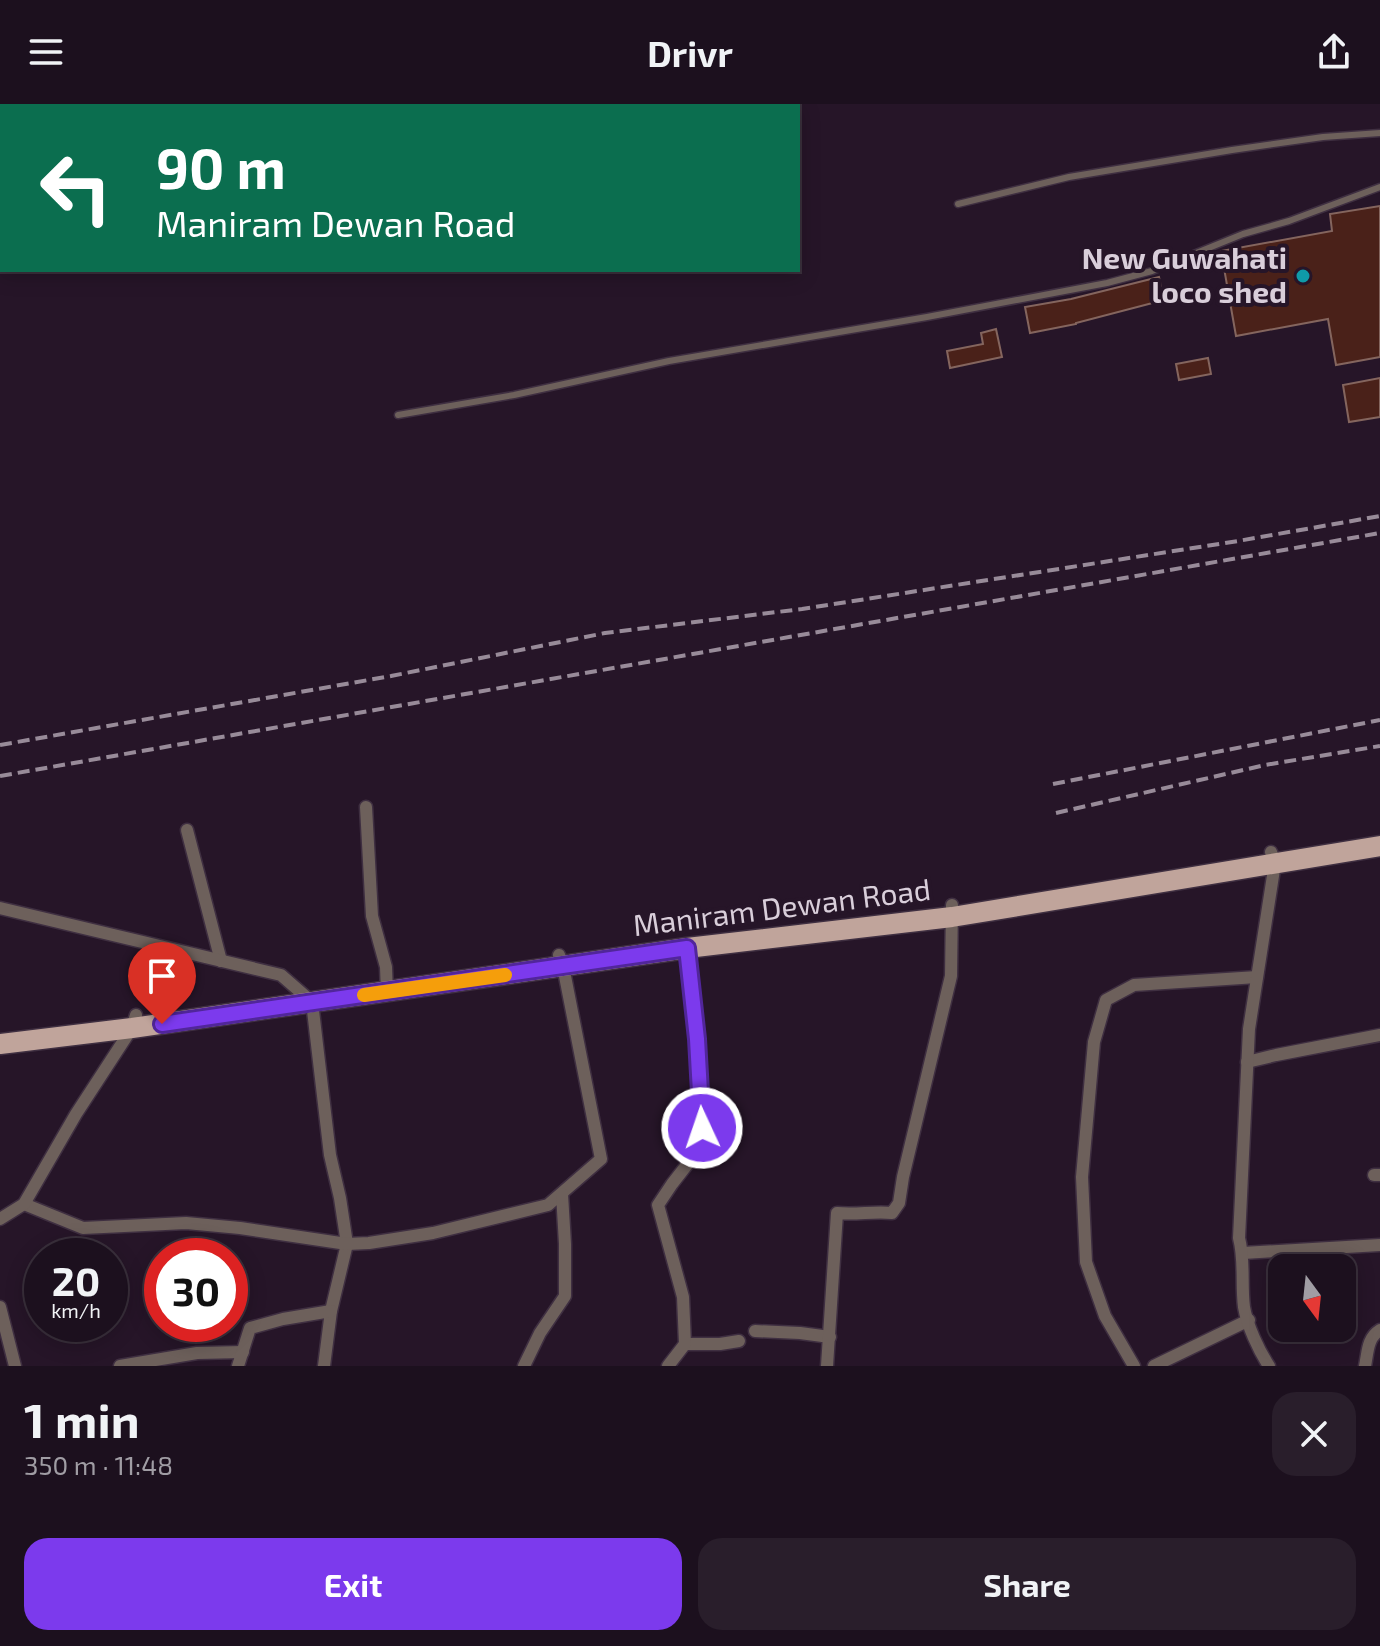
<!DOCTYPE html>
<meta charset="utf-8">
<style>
body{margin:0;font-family:"Exo 2",sans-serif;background:#291e2b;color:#f1f3f6;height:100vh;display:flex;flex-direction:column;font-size:30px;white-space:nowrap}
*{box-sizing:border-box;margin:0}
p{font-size:26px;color:#a09da4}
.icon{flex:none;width:44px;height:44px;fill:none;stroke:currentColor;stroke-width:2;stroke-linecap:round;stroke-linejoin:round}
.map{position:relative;height:1262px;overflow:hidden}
.drawer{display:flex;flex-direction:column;background:#1c101e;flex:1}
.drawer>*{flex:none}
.guide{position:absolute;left:0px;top:0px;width:800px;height:168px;box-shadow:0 4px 20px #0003,0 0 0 2px #3a303c;background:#0b6e4f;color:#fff;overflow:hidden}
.needle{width:52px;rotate:165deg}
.buttons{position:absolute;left:1268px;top:1150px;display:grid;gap:16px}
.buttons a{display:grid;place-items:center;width:88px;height:88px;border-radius:16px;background:#1c101e;box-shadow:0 4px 20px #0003,0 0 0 2px #3a303c;font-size:40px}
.speed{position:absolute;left:24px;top:1134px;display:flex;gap:16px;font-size:40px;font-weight:700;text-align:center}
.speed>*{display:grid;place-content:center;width:104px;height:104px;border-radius:50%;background:#1c101e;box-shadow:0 4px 20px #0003,0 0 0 2px #3a303c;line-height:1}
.speed small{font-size:20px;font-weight:400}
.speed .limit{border:12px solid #d22;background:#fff;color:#111}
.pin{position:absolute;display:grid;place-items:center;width:68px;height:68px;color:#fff;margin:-82px -34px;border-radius:50% 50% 50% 0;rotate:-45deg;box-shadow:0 0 8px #0007}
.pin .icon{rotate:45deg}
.me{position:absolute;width:88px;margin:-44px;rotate:357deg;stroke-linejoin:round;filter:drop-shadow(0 0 6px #0008)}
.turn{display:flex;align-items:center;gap:28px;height:168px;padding:0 24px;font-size:36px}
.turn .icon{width:104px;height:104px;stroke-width:2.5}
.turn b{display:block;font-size:56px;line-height:68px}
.round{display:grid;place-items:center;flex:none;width:84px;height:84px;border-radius:24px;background:#291e2b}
.summary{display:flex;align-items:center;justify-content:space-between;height:136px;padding:0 24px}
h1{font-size:48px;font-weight:700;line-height:60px}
.cta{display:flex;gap:16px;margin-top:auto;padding:16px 24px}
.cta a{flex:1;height:92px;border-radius:24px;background:#7c3aed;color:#fff;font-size:32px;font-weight:700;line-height:92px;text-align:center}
.cta a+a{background:#291e2b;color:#f1f3f6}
header{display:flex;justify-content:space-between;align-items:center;height:104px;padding:0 24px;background:#1c101e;font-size:36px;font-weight:700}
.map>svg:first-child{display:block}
.building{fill:#4a2119;stroke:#84655e;stroke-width:2}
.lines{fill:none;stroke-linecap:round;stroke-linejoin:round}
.service-casing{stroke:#3f2f41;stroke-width:9}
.minor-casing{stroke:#3f2f41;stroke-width:15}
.primary-casing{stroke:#3f2f41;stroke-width:23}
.service{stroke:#6d605b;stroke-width:6}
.minor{stroke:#6d605b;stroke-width:12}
.primary{stroke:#c0a49b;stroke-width:20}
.rail{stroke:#988b99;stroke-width:4;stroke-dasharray:12 6;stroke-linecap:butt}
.route-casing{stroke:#51269a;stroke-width:20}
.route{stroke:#7c3aed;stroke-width:14}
.slow{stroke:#f59e0b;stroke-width:14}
.culture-dot{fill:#0f9aa8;stroke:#261528;stroke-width:3}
.labels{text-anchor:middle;stroke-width:8;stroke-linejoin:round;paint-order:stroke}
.poi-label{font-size:30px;font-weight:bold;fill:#d9ceda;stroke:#261528;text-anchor:end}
.street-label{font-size:30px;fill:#d9ceda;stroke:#261528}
</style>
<header><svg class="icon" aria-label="menu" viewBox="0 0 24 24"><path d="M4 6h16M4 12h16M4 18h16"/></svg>Drivr<svg class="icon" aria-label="share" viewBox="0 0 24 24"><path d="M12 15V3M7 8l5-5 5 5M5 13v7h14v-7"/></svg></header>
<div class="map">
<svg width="1380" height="1262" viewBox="0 0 1380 1262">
<rect width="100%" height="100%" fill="#261528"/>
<!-- building -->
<g class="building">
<polygon points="1380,102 1380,253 1336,261 1328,215 1236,232 1221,147 1332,127 1330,110"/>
<polygon points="1159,173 1164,196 1076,219 1076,220 1030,229 1025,203 1071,195"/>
<polygon points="996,225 1002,253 950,264 947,247 983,240 981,229"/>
<polygon points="1208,254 1211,270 1179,276 1176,260"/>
<polygon points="1380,274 1380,313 1349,318 1343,281"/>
</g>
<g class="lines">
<defs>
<g id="service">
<polyline points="653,2 665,0"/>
<polyline points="958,100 1069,73 1232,46 1323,33 1380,29"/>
<polyline points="0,117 2,116"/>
<polyline points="398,311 514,291 669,257 927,213 1107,179 1152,167 1243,130 1289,117 1380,83"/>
</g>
<g id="minor">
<polyline points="366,703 372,812 386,863 387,889"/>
<polyline points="187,726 221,857"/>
<polyline points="0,804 281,871 312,898 330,1051 340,1094 347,1140 331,1207 324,1262"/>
<polyline points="1247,958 1276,951 1380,931"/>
<polyline points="1374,1071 1380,1071"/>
<polyline points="24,1100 83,1124 186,1119 240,1124 347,1140 369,1139 433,1129 548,1101 601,1055 563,862 559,851"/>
<polyline points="0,1115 24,1100 76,1010 132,924 136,911"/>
<polyline points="1243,1149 1380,1141"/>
<polyline points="0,1203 15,1262"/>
<polyline points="755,1227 800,1229 830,1233"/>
<polyline points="685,1240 720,1240 739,1237"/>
<polyline points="120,1262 197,1249 243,1248"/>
<polyline points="238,1262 250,1224 283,1215 331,1207"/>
<polyline points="524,1262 540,1229 565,1192 565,1140 562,1090"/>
<polyline points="668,1262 685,1240 683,1193 658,1101 672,1080 693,1053 702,1024 697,935 687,844"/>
<path d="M827,1262L837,1109C856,1111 874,1107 892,1109L899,1099L903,1073L951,872L952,801"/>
<polyline points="1134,1262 1105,1212 1086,1158 1082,1073 1094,938 1106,896 1134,881 1257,873"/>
<polyline points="1154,1262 1249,1216"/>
<path d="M1269,1262C1259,1247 1247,1221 1244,1203C1241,1180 1245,1157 1239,1134L1249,925L1275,759L1271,748"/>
<path d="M1365,1262C1368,1248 1367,1234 1380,1226"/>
</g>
<polyline id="primary" points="0,940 132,924 687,844 952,813 1380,742"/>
</defs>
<!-- service casing -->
<use href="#service" class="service-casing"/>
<!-- minor casing -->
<use href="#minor" class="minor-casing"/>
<!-- primary casing -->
<use href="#primary" class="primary-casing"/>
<!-- service -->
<use href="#service" class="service"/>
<!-- minor -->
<use href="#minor" class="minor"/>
<!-- primary -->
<use href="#primary" class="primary"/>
<!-- rail -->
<g class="rail">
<polyline points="0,641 391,572 605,529 802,505 1238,437 1380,412"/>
<polyline points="0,672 1380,429"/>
<polyline points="1053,680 1380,616"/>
<polyline points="1056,709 1265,661 1380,642"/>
</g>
</g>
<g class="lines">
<defs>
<polyline id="route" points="162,920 687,844 697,935 702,1024"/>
</defs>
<!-- route casing -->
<use href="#route" class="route-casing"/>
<!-- route -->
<use href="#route" class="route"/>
<!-- slow -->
<polyline class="slow" points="364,891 505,871"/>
</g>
<!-- markers -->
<circle class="culture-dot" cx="1303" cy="172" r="8"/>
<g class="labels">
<!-- poi labels -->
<g class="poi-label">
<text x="1287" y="165">New Guwahati<tspan x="1287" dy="34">loco shed</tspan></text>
</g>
<!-- street labels -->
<g class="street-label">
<text transform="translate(782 804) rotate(-7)" y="10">Maniram Dewan Road</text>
</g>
</g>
</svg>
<div class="buttons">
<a><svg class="needle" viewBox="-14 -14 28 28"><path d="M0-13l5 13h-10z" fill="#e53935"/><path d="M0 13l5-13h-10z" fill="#a09da4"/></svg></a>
</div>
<div class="speed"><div>20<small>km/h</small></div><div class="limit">30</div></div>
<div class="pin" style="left:162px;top:920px;background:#d93025"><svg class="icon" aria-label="arrive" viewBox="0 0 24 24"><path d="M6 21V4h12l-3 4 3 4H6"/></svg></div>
<svg class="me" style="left:702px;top:1024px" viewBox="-20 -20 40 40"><circle r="17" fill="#7c3aed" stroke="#fff" stroke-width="3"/><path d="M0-11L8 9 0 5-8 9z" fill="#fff"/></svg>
<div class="guide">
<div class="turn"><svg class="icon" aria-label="left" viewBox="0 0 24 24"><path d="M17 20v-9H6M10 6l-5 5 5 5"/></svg><div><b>90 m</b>Maniram Dewan Road</div></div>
</div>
</div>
<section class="drawer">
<div class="summary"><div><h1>1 min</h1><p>350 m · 11:48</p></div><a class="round"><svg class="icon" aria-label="close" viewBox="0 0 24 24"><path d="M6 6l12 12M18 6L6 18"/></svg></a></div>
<div class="cta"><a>Exit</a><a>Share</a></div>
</section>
